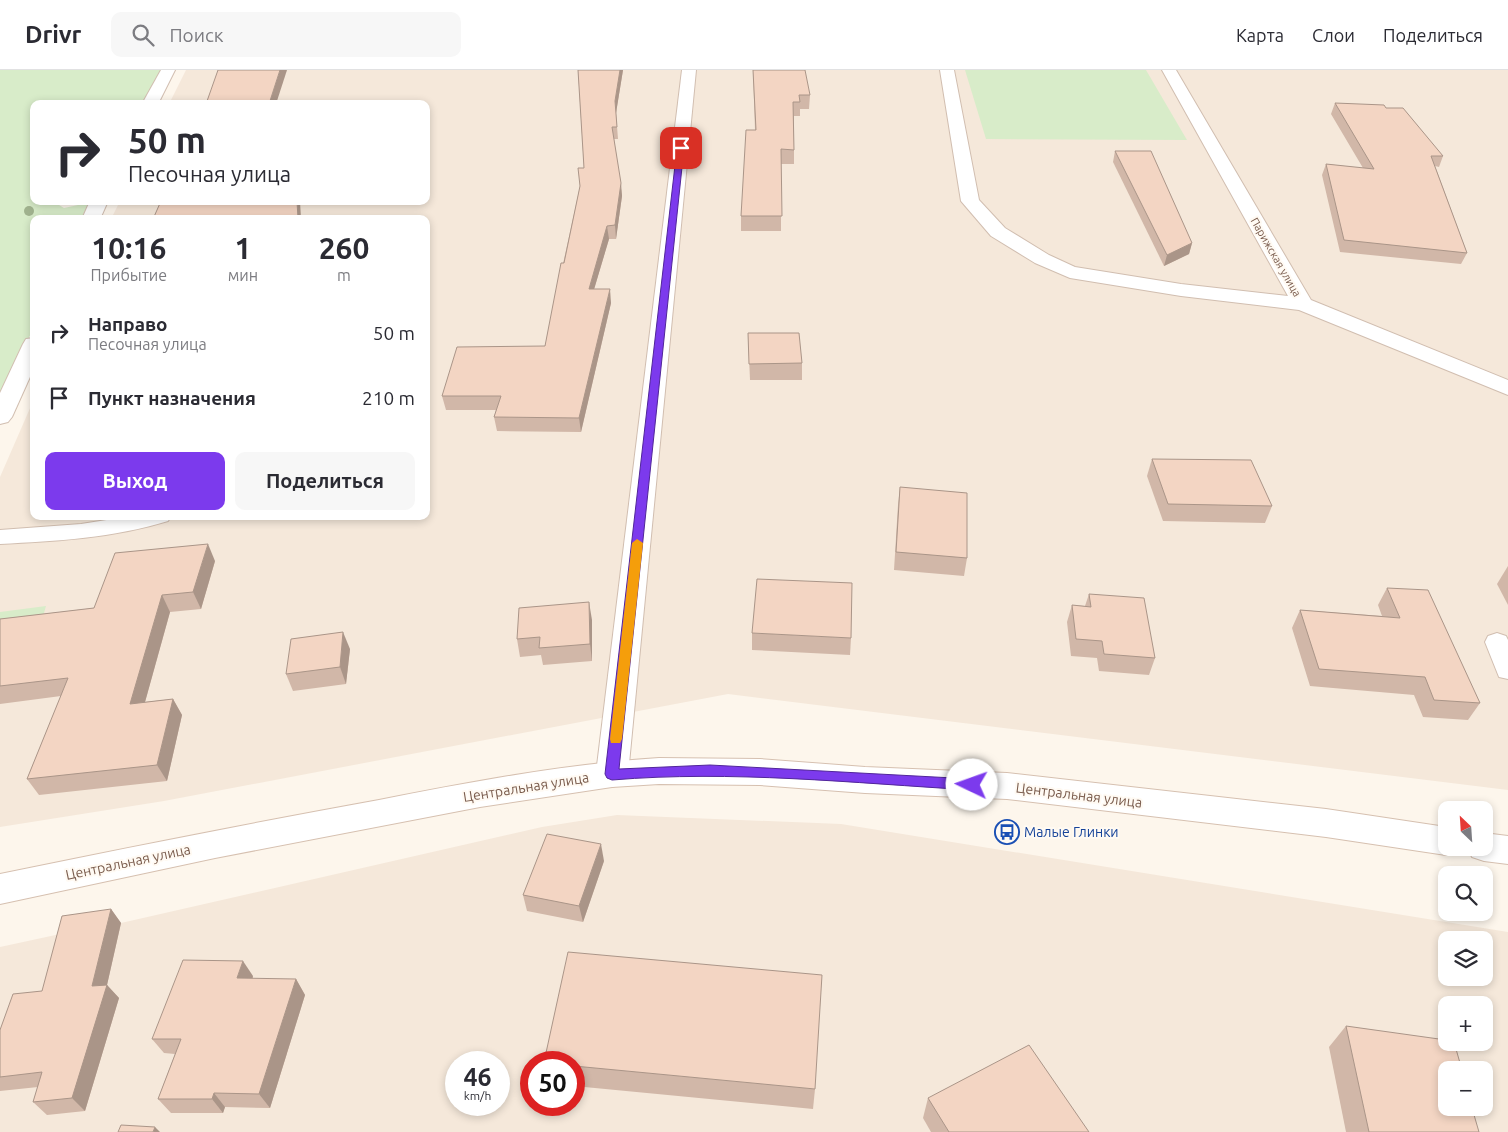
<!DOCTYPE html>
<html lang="ru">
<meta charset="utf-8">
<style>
body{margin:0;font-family:Ubuntu,sans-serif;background:#f7f7f7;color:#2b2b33;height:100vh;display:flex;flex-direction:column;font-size:19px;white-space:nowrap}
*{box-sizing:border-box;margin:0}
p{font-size:16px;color:#7c7c81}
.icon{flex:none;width:28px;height:28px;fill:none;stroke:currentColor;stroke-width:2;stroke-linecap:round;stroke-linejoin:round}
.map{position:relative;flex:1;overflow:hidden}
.side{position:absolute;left:30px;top:145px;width:400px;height:305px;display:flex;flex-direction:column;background:#fff;border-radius:10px;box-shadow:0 2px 8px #0003}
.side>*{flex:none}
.top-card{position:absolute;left:30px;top:30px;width:400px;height:105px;border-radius:10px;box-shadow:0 2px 8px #0003;background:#fff;color:#2b2b33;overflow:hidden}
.needle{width:32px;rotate:335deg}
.buttons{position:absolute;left:1438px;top:731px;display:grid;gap:10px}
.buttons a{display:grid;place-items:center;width:55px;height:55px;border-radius:10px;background:#fff;box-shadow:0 2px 8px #0003;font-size:25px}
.speed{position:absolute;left:445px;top:981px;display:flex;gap:10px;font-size:25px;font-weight:700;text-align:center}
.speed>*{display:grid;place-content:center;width:65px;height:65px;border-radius:50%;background:#fff;box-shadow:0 2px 8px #0003;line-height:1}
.speed small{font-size:12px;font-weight:400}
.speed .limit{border:8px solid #d22;background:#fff;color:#111}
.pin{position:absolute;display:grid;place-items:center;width:42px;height:42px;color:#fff;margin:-21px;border-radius:10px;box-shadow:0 2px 8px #0006}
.me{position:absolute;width:55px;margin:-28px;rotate:273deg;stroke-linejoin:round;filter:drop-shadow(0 0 4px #0008)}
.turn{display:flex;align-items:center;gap:18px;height:105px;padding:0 15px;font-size:22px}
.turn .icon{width:65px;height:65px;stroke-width:2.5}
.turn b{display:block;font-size:35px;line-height:42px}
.eta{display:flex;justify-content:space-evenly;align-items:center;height:85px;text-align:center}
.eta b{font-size:30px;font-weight:700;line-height:35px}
.action{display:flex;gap:10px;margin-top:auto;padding:10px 15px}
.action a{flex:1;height:58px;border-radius:10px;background:#7c3aed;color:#fff;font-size:20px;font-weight:700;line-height:58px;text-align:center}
.action a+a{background:#f7f7f7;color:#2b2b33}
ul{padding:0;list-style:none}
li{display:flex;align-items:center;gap:15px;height:65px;padding:0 15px}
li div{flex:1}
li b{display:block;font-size:19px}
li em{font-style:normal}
header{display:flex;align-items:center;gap:30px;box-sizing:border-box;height:70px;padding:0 25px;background:#fff;border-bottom:1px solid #e1e1e2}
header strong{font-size:24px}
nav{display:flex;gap:28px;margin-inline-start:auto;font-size:18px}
.search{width:350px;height:45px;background:#f7f7f7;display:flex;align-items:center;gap:12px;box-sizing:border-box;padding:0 18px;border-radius:10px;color:#7c7c81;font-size:19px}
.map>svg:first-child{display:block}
.residential{fill:#f5e8da;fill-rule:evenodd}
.green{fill:#d8ecc9}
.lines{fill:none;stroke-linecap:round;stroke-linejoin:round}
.service-casing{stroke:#d1beb0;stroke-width:2}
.minor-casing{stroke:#d1beb0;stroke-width:2}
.secondary-casing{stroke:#d6c0b0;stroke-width:2}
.service{fill:#fff;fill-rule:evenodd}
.minor{fill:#fff;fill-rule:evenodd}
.secondary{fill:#fff;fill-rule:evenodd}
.tree{fill:#a0b28e}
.wall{fill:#d1b7a8}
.shaded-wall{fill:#aa9588}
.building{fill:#f3d5c3;stroke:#aa9588}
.route{fill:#7c3aed;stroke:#51269a}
.slow{fill:#f59e0b}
.labels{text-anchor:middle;stroke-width:4;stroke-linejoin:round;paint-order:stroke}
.far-street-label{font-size:11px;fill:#7a5c4d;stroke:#fffaf3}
.street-label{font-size:14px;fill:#7a5c4d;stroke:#fffaf3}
.transit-label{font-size:14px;fill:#164399;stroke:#fffaf3;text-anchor:start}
</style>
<header>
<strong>Drivr</strong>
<div class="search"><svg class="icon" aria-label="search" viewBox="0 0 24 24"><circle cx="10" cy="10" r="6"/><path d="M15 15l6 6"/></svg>Поиск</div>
<nav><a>Карта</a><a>Слои</a><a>Поделиться</a></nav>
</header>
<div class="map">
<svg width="1508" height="1062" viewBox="0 0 1508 1062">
<rect width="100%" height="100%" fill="#fdf6ec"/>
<!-- residential -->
<g class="residential">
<polygon points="186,0 1508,0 1508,720 728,624 164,731 0,757 0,407 34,329 34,446 426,446 426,149 111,149 120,131 426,131 426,34 169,34"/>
<path d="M617,745L841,754L1508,862V1062H0V877L74,861L121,853L542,757ZM1446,870H1484V908H1446ZM1446,935H1484V972H1446ZM456,992H499V1035H456ZM531,992H574V1035H531ZM1446,1000H1484V1038H1446Z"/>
</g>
<!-- green -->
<g class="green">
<polygon points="0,0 163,0 145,34 34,34 34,131 63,131 59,135 64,138 78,135 79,131 94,131 88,134 81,149 34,149 34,257 0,328"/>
<polygon points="965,0 1146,0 1187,70 986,69"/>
<polygon points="46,536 42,550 0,555 0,542"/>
</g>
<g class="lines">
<defs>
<g id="service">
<path d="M132,446H171L168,451C113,468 57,471 0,474V460L81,454Z"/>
<polygon points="1497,563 1506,566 1508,570 1508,609 1499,607 1485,572 1488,566"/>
</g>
<g id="minor">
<polygon points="161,0 175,0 158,34 142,34"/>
<polygon points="682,0 696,0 628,704 623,713 612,717 601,713 596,704"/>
<polygon points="940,0 954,0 979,130 1005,158 1049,185 1075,197 1181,214 1288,226 1162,0 1176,0 1311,230 1508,310 1508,325 1299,240 1181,226 1070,208 1035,193 991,166 961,131"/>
<polygon points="90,131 108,131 100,149 82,149"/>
<polygon points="34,268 34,298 12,347 8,352 0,354 0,323 23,274 26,269"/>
</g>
<g id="secondary">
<path d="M659,688L760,689L865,697L1007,703L1326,739L1446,757V778H1459L1458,781L1446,785L1326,767L1007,729L865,723L760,715L659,714L612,717L480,737L215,788L0,834V804C126,778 252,753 379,730C471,712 565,694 659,688Z"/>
<polygon points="1484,763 1508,766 1508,794 1484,791 1472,787 1468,778 1484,778"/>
</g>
</defs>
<!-- service casing -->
<use href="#service" class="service-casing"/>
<!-- minor casing -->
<use href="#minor" class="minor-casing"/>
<!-- secondary casing -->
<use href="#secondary" class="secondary-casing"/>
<!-- service -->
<use href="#service" class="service"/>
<!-- minor -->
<use href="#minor" class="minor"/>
<!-- secondary -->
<use href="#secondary" class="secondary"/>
</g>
<!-- trees -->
<circle class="tree" cx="29" cy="141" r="5"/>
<!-- wall -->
<g class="wall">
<polygon points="578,0 623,0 616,43 618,69 614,69 622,126 616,169 609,169 594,219 611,233 581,362 497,361 494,347 496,340 446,340 442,326 545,276 584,98"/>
<polygon points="753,0 810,25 809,39 800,39 800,46 794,46 794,94 781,94 781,161 741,161 741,146 755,60"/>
<polygon points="1335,33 1386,38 1443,86 1439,97 1435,96 1467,183 1461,194 1340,182 1322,105 1326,94 1363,98 1331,44"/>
<polygon points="1115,81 1192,173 1189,184 1164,196 1113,92"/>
<polygon points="748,263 802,293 802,310 750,310"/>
<polygon points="1152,389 1272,436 1265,453 1163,451 1147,406"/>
<polygon points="900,417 967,488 964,506 894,500 898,435"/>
<polygon points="215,491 201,539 170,542 145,632 173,629 182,645 167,711 39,725 27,709 61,626 0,634 0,549 94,538"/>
<polygon points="1508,496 1508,535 1497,514"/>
<polygon points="1387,518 1480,633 1468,650 1423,647 1414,625 1310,616 1292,558 1300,540 1382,546 1378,535"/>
<polygon points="1089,524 1155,588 1149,605 1099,601 1097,588 1071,586 1067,552 1072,535 1085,536"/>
<polygon points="592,550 592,591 543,595 541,585 520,587 517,569"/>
<polygon points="752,563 851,568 850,585 752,580"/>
<polygon points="350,579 346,614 293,621 286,604"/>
<polygon points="604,791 583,852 527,841 523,825"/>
<polygon points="111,839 121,853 107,915 119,928 85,1041 47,1045 33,1032 38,1017 0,1021 0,960 42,921"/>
<polygon points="253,906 253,909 296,909 305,925 270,1038 225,1037 223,1043 171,1043 158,1029 175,984 164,983 152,969"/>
<polygon points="1346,956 1479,1062 1346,1062 1329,977"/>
<polygon points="574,992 815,1019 813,1039 574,1016"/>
<polygon points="928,1028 1089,1062 931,1062 923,1048"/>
</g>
<!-- shaded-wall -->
<g class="shaded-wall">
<polygon points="280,0 287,0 276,34 269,34"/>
<polygon points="620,0 623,0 616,43 615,31"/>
<polygon points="621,113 622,126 616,169 615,155"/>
<polygon points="297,131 300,131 301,149 298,149"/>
<polygon points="607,156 609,169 590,233 589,219"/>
<polygon points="1192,173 1189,184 1164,196 1167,185"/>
<polygon points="610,219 611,233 581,362 579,348"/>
<polygon points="208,474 215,491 201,539 193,522"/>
<polygon points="162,525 170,542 140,650 130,634"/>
<polygon points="589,532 592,550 592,591 590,574"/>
<polygon points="343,562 350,579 346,614 340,597"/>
<polygon points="173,629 182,645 167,711 157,695"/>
<polygon points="601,774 604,791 583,852 579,836"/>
<polygon points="111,839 121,853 107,915 119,928 85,1041 72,1028 92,916"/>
<polygon points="243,891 253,906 247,924 237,908"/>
<polygon points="296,909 305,925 270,1038 259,1024"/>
<polygon points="214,1023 225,1037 223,1043 212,1029"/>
<polygon points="155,1057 160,1062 153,1062"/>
</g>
<!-- building -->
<g class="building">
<polygon points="218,0 280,0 269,34 206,34"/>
<polygon points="578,0 620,0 615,31 617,57 612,57 621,113 615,155 607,156 589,219 610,219 579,348 494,347 501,326 442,326 457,277 545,276 561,193 564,193 580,116 578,98 584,98"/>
<polygon points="753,0 805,0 810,25 799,25 800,32 793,32 794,80 781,79 782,146 741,146 746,60 756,60"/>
<polygon points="1335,33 1384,35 1386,38 1403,38 1443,86 1431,86 1467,183 1344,170 1326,94 1374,99"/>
<polygon points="1115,81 1151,81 1192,173 1167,185"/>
<polygon points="161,131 297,131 298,149 153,149"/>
<polygon points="748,263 799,263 802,293 749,294"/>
<polygon points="1152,389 1251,390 1272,436 1168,434"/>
<polygon points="900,417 967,423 967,488 896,482"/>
<polygon points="208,474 193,522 162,525 130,634 173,629 157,695 27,709 68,608 0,616 0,549 94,538 115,483"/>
<polygon points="757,509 852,513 851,568 752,563"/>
<polygon points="1387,518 1428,520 1480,633 1434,630 1425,607 1319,599 1300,540 1400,548"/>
<polygon points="1089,524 1144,528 1155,588 1104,584 1102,571 1076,569 1072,535 1091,537"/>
<polygon points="589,532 590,574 539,578 540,567 517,569 519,538"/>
<polygon points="343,562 340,597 286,604 291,569"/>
<polygon points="547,764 601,774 579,836 523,825"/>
<polygon points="111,839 92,916 107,915 72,1028 33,1032 42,1002 0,1007 0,960 13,924 42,921 62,846"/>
<polygon points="568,882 822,905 815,1019 574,996 574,992 544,992"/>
<polygon points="183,890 243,891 237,908 296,909 259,1024 214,1023 212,1029 158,1029 181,969 152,969"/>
<polygon points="1346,956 1446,970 1446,972 1454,972 1462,1000 1446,1000 1446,1038 1472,1038 1479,1062 1369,1062"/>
<polygon points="1029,975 1089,1062 949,1062 928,1028"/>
<polygon points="121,1055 155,1057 153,1062 118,1062"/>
</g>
<!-- route -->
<path class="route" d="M681,76L684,78L619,699L710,695L972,709L976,711L978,715L976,718L972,720C852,713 732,700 612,710L607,708L605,704L677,78Z"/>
<!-- slow -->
<polygon class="slow" points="637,469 643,473 622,669 620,673 611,673 610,669 632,473"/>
<!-- icons -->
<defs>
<symbol id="bus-ring" viewBox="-11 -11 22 22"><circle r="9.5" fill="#fffaf3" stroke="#1a4fb4" stroke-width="1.5"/><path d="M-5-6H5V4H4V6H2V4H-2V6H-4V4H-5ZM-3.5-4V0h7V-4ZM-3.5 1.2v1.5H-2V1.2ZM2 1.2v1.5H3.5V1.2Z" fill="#1a4fb4"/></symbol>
</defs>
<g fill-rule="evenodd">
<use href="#bus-ring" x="993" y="748" width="28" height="28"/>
</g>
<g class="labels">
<!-- far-street labels -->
<g class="far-street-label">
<text transform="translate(1276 187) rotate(60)" y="4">Парижская улица</text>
</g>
<!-- street labels -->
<g class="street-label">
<text transform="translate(526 717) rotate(-9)" y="5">Центральная улица</text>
<text transform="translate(1079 725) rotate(7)" y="5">Центральная улица</text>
<text transform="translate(128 792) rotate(-12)" y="5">Центральная улица</text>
</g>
<!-- transit labels -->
<g class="transit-label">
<text x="1024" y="767">Малые Глинки</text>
</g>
</g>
</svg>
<div class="buttons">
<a><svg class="needle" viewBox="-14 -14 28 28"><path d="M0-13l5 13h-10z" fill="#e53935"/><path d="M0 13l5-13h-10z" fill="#7c7c81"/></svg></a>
<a><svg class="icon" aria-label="search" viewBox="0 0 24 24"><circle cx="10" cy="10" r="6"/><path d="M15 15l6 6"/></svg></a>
<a><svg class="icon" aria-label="layers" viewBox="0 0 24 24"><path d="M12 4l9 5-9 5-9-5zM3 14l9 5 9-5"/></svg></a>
<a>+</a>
<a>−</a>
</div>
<div class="speed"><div>46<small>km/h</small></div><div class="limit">50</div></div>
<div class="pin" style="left:681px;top:78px;background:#d93025"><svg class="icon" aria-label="arrive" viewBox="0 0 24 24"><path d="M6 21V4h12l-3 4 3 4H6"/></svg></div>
<svg class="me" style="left:972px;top:715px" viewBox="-20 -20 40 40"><circle r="19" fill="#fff"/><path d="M0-13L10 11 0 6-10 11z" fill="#7c3aed"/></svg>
<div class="top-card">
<div class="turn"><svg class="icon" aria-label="right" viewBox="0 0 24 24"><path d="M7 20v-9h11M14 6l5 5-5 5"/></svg><div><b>50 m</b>Песочная улица</div></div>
</div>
<section class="side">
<div class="eta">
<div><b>10:16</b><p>Прибытие</p></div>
<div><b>1</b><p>мин</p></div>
<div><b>260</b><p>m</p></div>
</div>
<ul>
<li><svg class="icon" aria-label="right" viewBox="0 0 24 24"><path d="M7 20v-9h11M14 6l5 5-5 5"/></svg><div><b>Направо</b><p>Песочная улица</p></div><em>50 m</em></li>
<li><svg class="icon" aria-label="arrive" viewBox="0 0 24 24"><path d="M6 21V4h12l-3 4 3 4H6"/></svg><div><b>Пункт назначения</b></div><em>210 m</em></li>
</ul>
<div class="action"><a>Выход</a><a>Поделиться</a></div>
</section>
</div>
